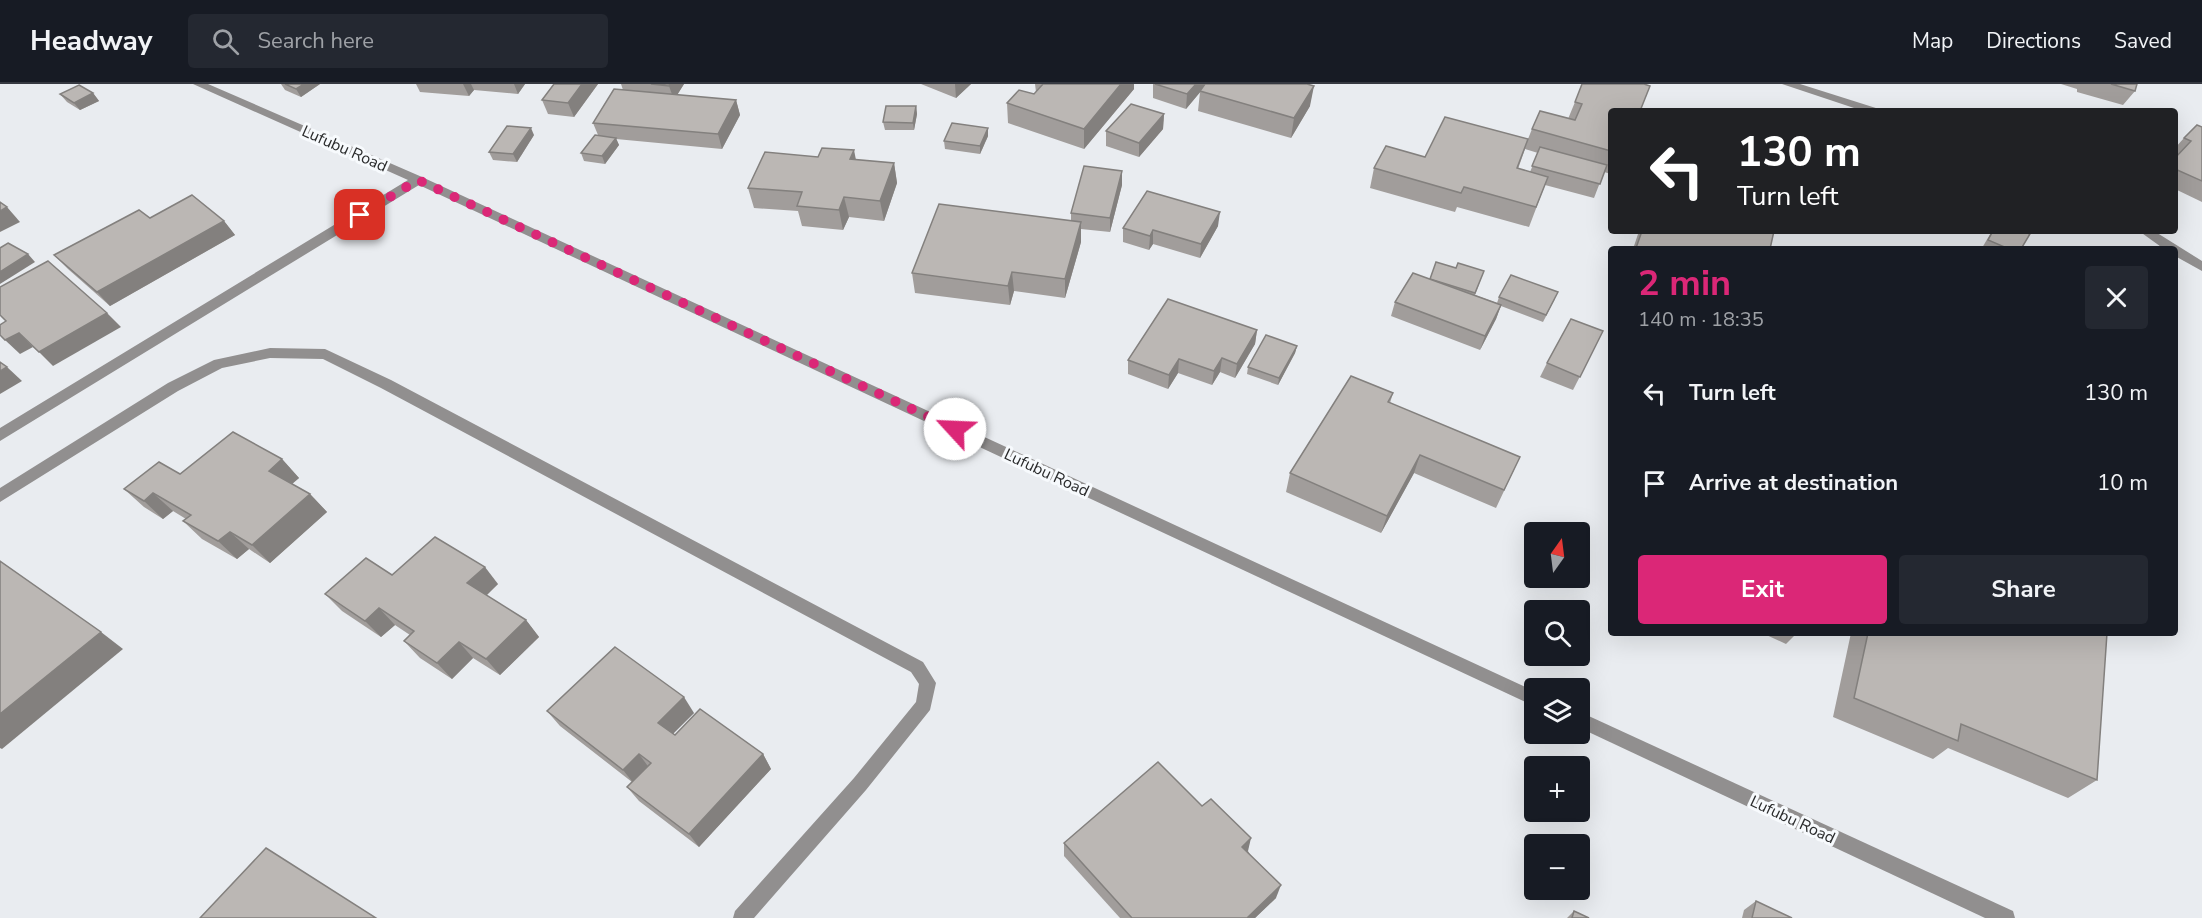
<!DOCTYPE html>
<meta charset="utf-8">
<style>
body{margin:0;font-family:"Nunito Sans",sans-serif;background:#242831;color:#f1f3f6;height:100vh;display:flex;flex-direction:column;font-size:22px;white-space:nowrap}
*{box-sizing:border-box;margin:0}
p{font-size:20px;color:#9ea1a6}
.icon{flex:none;width:33px;height:33px;fill:none;stroke:currentColor;stroke-width:2;stroke-linecap:round;stroke-linejoin:round}
.map{position:relative;flex:1;overflow:hidden}
.sheet{position:absolute;left:1608px;top:162px;width:570px;height:390px;display:flex;flex-direction:column;background:#171b24;border-radius:6px;box-shadow:0 6px 24px #0002}
.sheet>*{flex:none}
.hud{position:absolute;left:1608px;top:24px;width:570px;height:126px;border-radius:6px;box-shadow:0 6px 24px #0002;background:#202124;color:#fff;overflow:hidden}
.needle{width:39px;rotate:14deg}
.buttons{position:absolute;left:1524px;top:438px;display:grid;gap:12px}
.buttons a{display:grid;place-items:center;width:66px;height:66px;border-radius:6px;background:#171b24;box-shadow:0 6px 24px #0002;font-size:30px}
.pin{position:absolute;display:grid;place-items:center;width:51px;height:51px;color:#fff;margin:-26px;border-radius:12px;box-shadow:0 3px 9px #0006}
.me{position:absolute;width:66px;margin:-33px;rotate:295deg;stroke-linejoin:round;filter:drop-shadow(0 0 4px #0008)}
.turn{display:flex;align-items:center;gap:21px;height:126px;padding:0 30px;font-size:27px}
.turn .icon{width:78px;height:78px;stroke-width:2.5}
.turn b{display:block;font-size:42px;line-height:51px}
.round{display:grid;place-items:center;flex:none;width:63px;height:63px;border-radius:6px;background:#242831}
.head{display:flex;align-items:center;justify-content:space-between;height:102px;padding:0 30px}
h1{font-size:36px;font-weight:700;line-height:45px;color:#db2777}
.cta{display:flex;gap:12px;margin-top:auto;padding:12px 30px}
.cta a{flex:1;height:69px;border-radius:6px;background:#db2777;color:#fff;font-size:24px;font-weight:700;line-height:69px;text-align:center}
.cta a+a{background:#242831;color:#f1f3f6}
ul{padding:0;list-style:none}
li{display:flex;align-items:center;gap:18px;height:90px;padding:0 30px}
li div{flex:1}
li b{display:block;font-size:22px}
li em{font-style:normal}
header{display:flex;align-items:center;gap:36px;box-sizing:border-box;height:84px;padding:0 30px;background:#171b24;border-bottom:2px solid #363941}
header strong{font-size:28px}
nav{display:flex;gap:33px;margin-inline-start:auto;font-size:21px}
.search{width:420px;height:54px;background:#242831;display:flex;align-items:center;gap:15px;box-sizing:border-box;padding:0 21px;border-radius:6px;color:#9ea1a6;font-size:22px}
.map>svg:first-child{display:block}
.lines{fill:none;stroke-linecap:round;stroke-linejoin:round}
.minor{fill:#918f8f;fill-rule:evenodd}
.wall{fill:#a19d9b;fill-rule:evenodd}
.shaded-wall{fill:#83807e}
.building{fill:#bbb7b4;stroke:#83807e;stroke-width:1.5}
.route{stroke:#db2777;stroke-width:10;stroke-dasharray:0 18}
.labels{text-anchor:middle;stroke-width:6;stroke-linejoin:round;paint-order:stroke}
.street-label{font-size:16px;fill:#2a2b2c;stroke:#f7fafd}
</style>
<header>
<strong>Headway</strong>
<div class="search"><svg class="icon" aria-label="search" viewBox="0 0 24 24"><circle cx="10" cy="10" r="6"/><path d="M15 15l6 6"/></svg>Search here</div>
<nav><a>Map</a><a>Directions</a><a>Saved</a></nav>
</header>
<div class="map">
<svg width="2202" height="834" viewBox="0 0 2202 834">
<rect width="100%" height="100%" fill="#e9ecf0"/>
<g class="lines">
<!-- minor -->
<g class="minor">
<polygon points="193,0 208,0 422,93 1534,607 1534,622 419,101 0,357 0,344 408,96"/>
<polygon points="1782,0 1800,0 1879,25 1881,27 1863,27"/>
<polygon points="2139,147 2154,147 2202,177 2202,187 2175,172 2175,165 2164,165"/>
<polygon points="270,264 325,265 391,296 923,578 936,599 930,626 866,706 754,834 733,834 735,827 854,694 916,618 919,600 911,588 381,304 323,275 270,274 222,284 178,307 0,418 0,404 168,299 214,276"/>
<polygon points="1580,628 2013,827 2015,834 1985,834 1580,644"/>
</g>
</g>
<!-- wall -->
<g class="wall">
<polygon points="281,0 320,0 301,13 285,6"/>
<polygon points="416,0 525,0 518,10 474,6 469,12 420,8"/>
<polygon points="554,0 598,0 574,33 548,30 542,16"/>
<polygon points="621,0 684,0 677,11 736,16 740,31 722,65 616,55 619,61 605,80 584,77 581,69 598,51 593,39 623,6"/>
<polygon points="921,0 971,0 956,14"/>
<polygon points="1035,0 1134,0 1134,5 1084,65 1008,39 1007,19 1034,10 1036,8"/>
<polygon points="1153,0 1307,0 1310,22 1291,54 1198,27 1200,8 1186,25 1153,14"/>
<polygon points="2061,0 2137,0 2135,7 2123,21 2077,8 2077,5"/>
<polygon points="93,9 99,17 80,26 67,18 60,10"/>
<path d="M1575,18L1611,27V90L1604,88L1594,114L1545,101L1529,143L1457,123L1455,128L1370,104L1374,84L1425,73L1528,55L1532,45L1568,35ZM1525,65L1538,69L1530,88L1518,85Z"/>
<polygon points="916,22 917,30 914,46 885,46 883,38"/>
<polygon points="1164,30 1163,45 1139,73 1106,62 1106,47"/>
<polygon points="2202,43 2202,118 2175,105 2175,74 2177,71 2175,70 2175,64 2184,54"/>
<polygon points="988,44 988,52 980,70 945,65 944,57"/>
<polygon points="534,51 517,78 493,76 489,68"/>
<polygon points="856,76 894,79 897,99 884,137 849,133 843,146 802,142 798,127 754,124 748,104"/>
<polygon points="1122,87 1122,101 1110,148 1081,145 1081,158 1065,214 1014,207 1010,221 915,209 912,189 1071,136 1071,129"/>
<polygon points="150,134 224,137 235,151 110,222 68,185 54,171"/>
<polygon points="1218,142 1200,174 1153,160 1149,166 1123,158 1123,144"/>
<polygon points="1639,147 1774,147 1770,165 1633,165"/>
<polygon points="1992,147 2022,147 2021,165 1985,165 1982,164"/>
<polygon points="1484,187 1475,211 1497,219 1499,213 1555,215 1543,238 1501,222 1496,235 1480,266 1391,232 1395,218 1430,195"/>
<polygon points="1257,246 1255,260 1235,294 1220,288 1212,301 1178,289 1168,305 1128,290 1128,276"/>
<polygon points="1596,261 1573,306 1540,293 1547,279"/>
<polygon points="1297,262 1295,269 1278,301 1247,290 1248,283"/>
<polygon points="1393,309 1390,319 1520,373 1496,424 1414,389 1381,449 1286,408 1290,389"/>
<polygon points="282,375 299,394 292,400 310,410 327,428 270,479 249,465 237,475 202,455 183,437 186,435 173,427 163,435 144,423 124,405 180,390"/>
<polygon points="392,491 498,500 486,511 526,536 539,553 500,591 473,574 452,595 420,574 404,557 410,551 395,541 381,553 342,527 325,510"/>
<polygon points="1762,549 1797,549 1786,560"/>
<polygon points="1851,549 2107,549 2097,696 2068,714 1948,664 1933,675 1833,633"/>
<polygon points="547,627 694,629 673,649 675,651 763,670 771,685 699,763 639,717 627,703 632,698 560,642"/>
<polygon points="1202,722 1248,767 1276,814 1255,834 1120,834 1064,772 1064,759"/>
<polygon points="1756,817 1792,834 1742,834 1744,826"/>
<polygon points="1574,827 1589,834 1567,834"/>
</g>
<!-- shaded-wall -->
<g class="shaded-wall">
<polygon points="304,0 320,0 301,13 296,5"/>
<polygon points="463,0 471,0 474,6 469,12"/>
<polygon points="514,0 525,0 518,10"/>
<polygon points="582,0 598,0 574,33 568,19"/>
<polygon points="670,0 684,0 674,16 669,2"/>
<polygon points="955,0 971,0 956,14"/>
<polygon points="1121,0 1134,0 1134,5 1084,65 1084,45"/>
<polygon points="1196,0 1207,0 1186,25 1187,10"/>
<polygon points="1314,2 1310,22 1291,54 1294,34"/>
<polygon points="93,9 99,17 80,26 74,19"/>
<polygon points="736,16 740,31 722,65 718,50"/>
<polygon points="916,22 917,30 914,46 913,39"/>
<polygon points="1164,30 1163,45 1139,73 1139,59"/>
<polygon points="531,44 534,51 517,78 513,70"/>
<polygon points="988,44 988,52 980,70 980,62"/>
<polygon points="616,54 619,61 605,80 602,72"/>
<polygon points="854,66 858,86 850,75"/>
<polygon points="894,79 897,99 884,137 880,117"/>
<polygon points="1122,87 1122,101 1110,148 1110,134"/>
<polygon points="844,113 849,133 843,146 839,126"/>
<polygon points="7,123 20,138 0,148 0,127"/>
<polygon points="1220,128 1218,142 1200,174 1201,160"/>
<polygon points="224,137 235,151 110,222 97,208"/>
<polygon points="1081,138 1081,158 1065,214 1065,195"/>
<polygon points="1153,146 1153,160 1149,166 1150,152"/>
<polygon points="28,170 35,178 0,200 0,188"/>
<polygon points="1012,188 1014,207 1010,221 1008,202"/>
<polygon points="1501,221 1496,235 1480,266 1485,252"/>
<polygon points="107,229 121,243 53,282 39,268"/>
<polygon points="1257,246 1255,260 1235,294 1237,280"/>
<polygon points="19,249 33,263 20,270 5,256"/>
<polygon points="1297,262 1295,269 1278,301 1279,294"/>
<polygon points="1222,274 1220,288 1212,301 1214,287"/>
<polygon points="1179,275 1178,289 1168,305 1169,291"/>
<polygon points="7,283 22,297 0,310 0,287"/>
<polygon points="1420,371 1414,389 1381,449 1387,432"/>
<polygon points="282,375 299,394 286,405 269,387"/>
<polygon points="153,409 173,427 163,435 144,417"/>
<polygon points="310,410 327,428 270,479 252,461"/>
<polygon points="230,448 249,465 237,475 218,457"/>
<polygon points="485,483 498,500 481,517 467,499"/>
<polygon points="379,524 395,541 381,553 365,537"/>
<polygon points="526,536 539,553 500,591 486,575"/>
<polygon points="101,548 123,565 2,665 0,664 0,630"/>
<polygon points="459,558 473,574 452,595 437,579"/>
<polygon points="684,613 694,629 669,654 658,639"/>
<polygon points="639,670 650,685 635,701 623,686"/>
<polygon points="763,670 771,685 699,763 689,750"/>
<polygon points="1251,754 1248,767 1239,776 1242,763"/>
<polygon points="1281,801 1276,814 1255,834 1247,834"/>
</g>
<!-- building -->
<g class="building">
<polygon points="285,0 304,0 296,5"/>
<polygon points="554,0 582,0 568,19 542,16"/>
<polygon points="651,0 670,0 669,2"/>
<polygon points="1043,0 1121,0 1084,45 1007,19 1019,6 1034,10"/>
<polygon points="1155,0 1196,0 1187,10"/>
<polygon points="1205,0 1307,0 1314,2 1294,34 1200,7"/>
<polygon points="1582,0 1644,0 1650,2 1640,27 1611,27 1611,67 1532,45 1540,27 1575,36 1582,20 1575,18"/>
<polygon points="2111,0 2137,0 2135,7"/>
<polygon points="79,1 93,9 74,19 60,10"/>
<polygon points="614,5 736,16 718,50 593,39"/>
<polygon points="1131,20 1164,30 1139,59 1106,47"/>
<polygon points="886,22 916,22 913,39 883,38"/>
<polygon points="1445,33 1528,55 1517,84 1548,93 1536,123 1464,103 1461,109 1374,84 1386,62 1425,73"/>
<polygon points="952,39 988,44 980,62 944,57"/>
<polygon points="2197,41 2202,43 2202,97 2175,85 2175,74 2191,57 2184,54"/>
<polygon points="507,42 531,44 513,70 489,68"/>
<polygon points="595,51 616,54 602,72 581,69"/>
<polygon points="1540,63 1607,81 1600,100 1532,82"/>
<polygon points="822,64 854,66 850,75 894,79 880,117 844,113 839,126 797,122 802,108 748,104 765,68 818,73"/>
<polygon points="1084,82 1122,87 1110,134 1071,129"/>
<polygon points="1147,107 1220,128 1201,160 1153,146 1150,152 1123,144"/>
<polygon points="192,111 224,137 97,208 54,171 139,126 150,134"/>
<polygon points="0,118 7,123 0,127"/>
<polygon points="939,120 1081,138 1065,195 1012,188 1008,202 912,189"/>
<polygon points="1642,147 1774,147 1770,165 1639,165 1636,164"/>
<polygon points="1993,147 2022,147 2030,150 2021,165 2009,165 1988,156"/>
<polygon points="8,159 28,170 0,188 0,164"/>
<polygon points="48,177 107,229 39,268 19,249 5,256 0,251 0,241 6,237 0,231 0,203"/>
<polygon points="1436,178 1456,184 1458,179 1484,187 1475,209 1430,195"/>
<polygon points="1413,189 1501,221 1485,252 1395,218"/>
<polygon points="1511,191 1558,208 1546,231 1499,213"/>
<polygon points="1168,215 1257,246 1237,280 1222,274 1214,287 1179,275 1169,291 1128,276"/>
<polygon points="1571,235 1603,247 1580,293 1547,279"/>
<polygon points="1266,251 1297,262 1279,294 1248,283"/>
<polygon points="0,278 7,283 0,287"/>
<polygon points="1351,292 1393,309 1388,318 1520,373 1504,406 1420,371 1387,432 1290,389"/>
<polygon points="233,348 282,375 269,387 310,410 252,461 230,448 218,457 183,437 191,431 153,409 144,417 124,405 159,378 180,390"/>
<polygon points="435,453 485,483 467,499 526,536 486,575 459,558 437,579 404,557 414,547 379,524 365,537 325,510 366,474 392,491"/>
<polygon points="0,477 101,548 0,630"/>
<polygon points="1868,549 2107,549 2097,696 1961,640 1958,657 1854,614"/>
<polygon points="615,563 684,613 658,639 675,651 700,625 763,670 689,750 627,703 651,679 639,670 623,686 547,627"/>
<polygon points="1158,678 1202,722 1211,715 1251,754 1242,763 1281,801 1247,834 1132,834 1064,759"/>
<polygon points="266,764 376,834 200,834"/>
<polygon points="1756,817 1792,834 1752,834"/>
<polygon points="1574,827 1589,834 1572,834"/>
</g>
<g class="lines">
<!-- route -->
<polyline class="route" points="360,131 418,96 955,345"/>
</g>
<g class="labels">
<!-- street labels -->
<g class="street-label">
<text transform="translate(345 64) rotate(24)" y="6">Lufubu Road</text>
<text transform="translate(1047 388) rotate(25)" y="6">Lufubu Road</text>
<text transform="translate(1793 735) rotate(25)" y="6">Lufubu Road</text>
</g>
</g>
</svg>
<div class="buttons">
<a><svg class="needle" viewBox="-14 -14 28 28"><path d="M0-13l5 13h-10z" fill="#e53935"/><path d="M0 13l5-13h-10z" fill="#9ea1a6"/></svg></a>
<a><svg class="icon" aria-label="search" viewBox="0 0 24 24"><circle cx="10" cy="10" r="6"/><path d="M15 15l6 6"/></svg></a>
<a><svg class="icon" aria-label="layers" viewBox="0 0 24 24"><path d="M12 4l9 5-9 5-9-5zM3 14l9 5 9-5"/></svg></a>
<a>+</a>
<a>−</a>
</div>
<div class="pin" style="left:360px;top:131px;background:#d93025"><svg class="icon" aria-label="arrive" viewBox="0 0 24 24"><path d="M6 21V4h12l-3 4 3 4H6"/></svg></div>
<svg class="me" style="left:955px;top:345px" viewBox="-20 -20 40 40"><circle r="19" fill="#fff"/><path d="M0-13L10 11 0 6-10 11z" fill="#db2777"/></svg>
<div class="hud">
<div class="turn"><svg class="icon" aria-label="left" viewBox="0 0 24 24"><path d="M17 20v-9H6M10 6l-5 5 5 5"/></svg><div><b>130 m</b>Turn left</div></div>
</div>
<section class="sheet">
<div class="head"><div><h1>2 min</h1><p>140 m · 18:35</p></div><a class="round"><svg class="icon" aria-label="close" viewBox="0 0 24 24"><path d="M6 6l12 12M18 6L6 18"/></svg></a></div>
<ul>
<li><svg class="icon" aria-label="left" viewBox="0 0 24 24"><path d="M17 20v-9H6M10 6l-5 5 5 5"/></svg><div><b>Turn left</b></div><em>130 m</em></li>
<li><svg class="icon" aria-label="arrive" viewBox="0 0 24 24"><path d="M6 21V4h12l-3 4 3 4H6"/></svg><div><b>Arrive at destination</b></div><em>10 m</em></li>
</ul>
<div class="cta"><a>Exit</a><a>Share</a></div>
</section>
</div>
